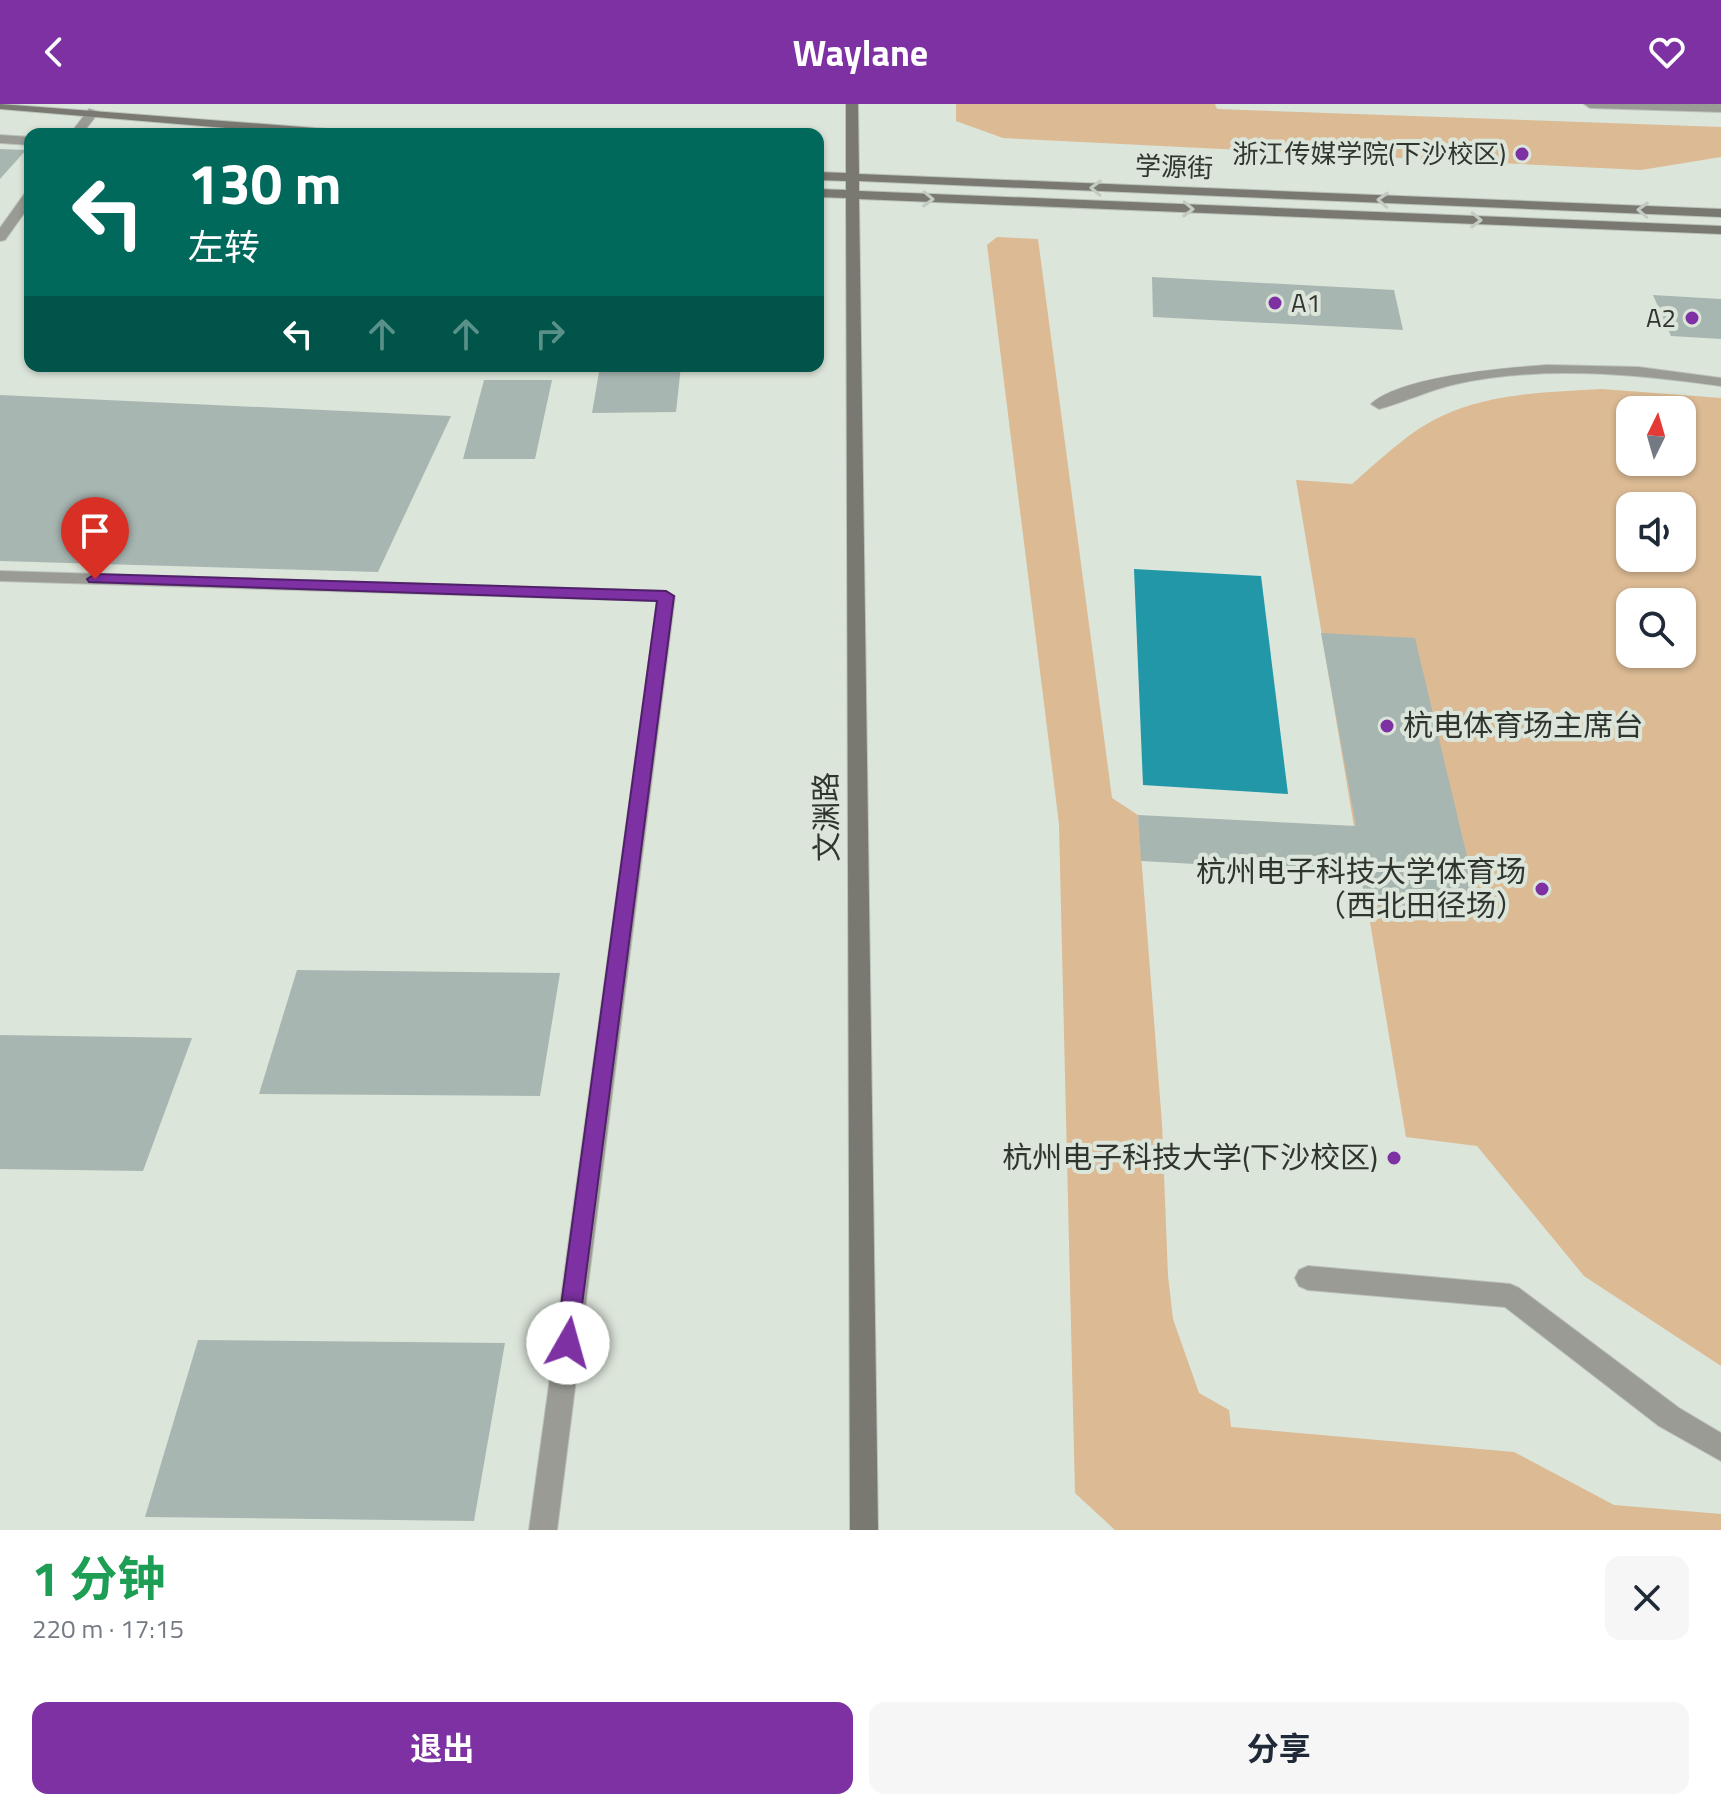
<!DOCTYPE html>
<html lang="zh">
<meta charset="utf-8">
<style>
body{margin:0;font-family:"Titillium Web","Noto Sans SC",sans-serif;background:#f6f6f7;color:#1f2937;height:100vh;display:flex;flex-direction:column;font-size:30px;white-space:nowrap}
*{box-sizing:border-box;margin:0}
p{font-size:26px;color:#747a83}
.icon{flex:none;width:44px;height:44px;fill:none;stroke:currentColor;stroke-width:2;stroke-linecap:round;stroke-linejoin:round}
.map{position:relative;height:1426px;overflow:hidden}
.panel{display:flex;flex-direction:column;background:#fff;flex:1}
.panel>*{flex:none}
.guide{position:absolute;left:24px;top:24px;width:800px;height:244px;border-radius:16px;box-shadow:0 2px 6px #0004;background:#00695c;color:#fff;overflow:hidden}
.needle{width:52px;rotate:5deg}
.buttons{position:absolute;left:1616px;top:292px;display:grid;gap:16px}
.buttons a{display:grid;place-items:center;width:80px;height:80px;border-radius:16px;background:#fff;box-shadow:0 2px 6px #0004;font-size:40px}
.pin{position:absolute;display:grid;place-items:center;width:68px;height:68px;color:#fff;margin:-82px -34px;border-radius:50% 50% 50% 0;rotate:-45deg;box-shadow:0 0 8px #0007}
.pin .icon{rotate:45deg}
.me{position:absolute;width:88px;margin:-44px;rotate:7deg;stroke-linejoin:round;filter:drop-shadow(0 0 6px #0008)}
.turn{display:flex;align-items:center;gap:28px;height:168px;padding:0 32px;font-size:36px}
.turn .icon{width:104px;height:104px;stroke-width:2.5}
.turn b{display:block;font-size:56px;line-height:68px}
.lanes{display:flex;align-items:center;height:76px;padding:0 32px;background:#0003;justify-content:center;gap:40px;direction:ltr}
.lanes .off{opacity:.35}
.round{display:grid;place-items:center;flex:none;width:84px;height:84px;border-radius:16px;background:#f6f6f7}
.head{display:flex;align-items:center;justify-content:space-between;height:136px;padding:0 32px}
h1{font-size:48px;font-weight:700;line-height:60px;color:#1e9e55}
.action{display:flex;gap:16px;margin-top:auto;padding:16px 32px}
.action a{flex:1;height:92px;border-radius:16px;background:#7d31a3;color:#fff;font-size:32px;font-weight:700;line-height:92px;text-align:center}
.action a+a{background:#f6f6f7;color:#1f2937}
header{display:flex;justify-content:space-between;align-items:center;height:104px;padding:0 32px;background:#7d31a3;color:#fff;font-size:36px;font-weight:700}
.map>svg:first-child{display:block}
.green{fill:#dbba94;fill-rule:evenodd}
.water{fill:#2197a7}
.building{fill:#a8b6b2}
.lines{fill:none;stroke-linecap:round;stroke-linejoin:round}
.lane-casing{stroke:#bac2b8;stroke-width:2}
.street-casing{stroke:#bac2b8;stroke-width:2}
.secondary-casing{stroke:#bac2b8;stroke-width:2}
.lane{fill:#9b9b95;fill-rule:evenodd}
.street{fill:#9b9b95;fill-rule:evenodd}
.secondary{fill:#797971;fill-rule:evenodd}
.oneway{stroke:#c3cac0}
.route{fill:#7d31a3;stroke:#51206a;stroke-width:2}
.poi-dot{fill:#7d31a3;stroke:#dce5da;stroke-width:3}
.labels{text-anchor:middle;stroke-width:8;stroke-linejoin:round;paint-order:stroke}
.far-poi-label{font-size:26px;fill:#313530;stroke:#dce5da;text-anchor:end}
.far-street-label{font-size:26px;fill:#313530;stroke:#dce5da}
.poi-label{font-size:30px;fill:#313530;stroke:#dce5da;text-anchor:end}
.street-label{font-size:30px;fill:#313530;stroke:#dce5da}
</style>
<header><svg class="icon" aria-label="back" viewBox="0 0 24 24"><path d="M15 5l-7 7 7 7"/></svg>Waylane<svg class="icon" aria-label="heart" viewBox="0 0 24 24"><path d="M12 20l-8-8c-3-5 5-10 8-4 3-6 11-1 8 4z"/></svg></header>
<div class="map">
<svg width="1721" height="1426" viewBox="0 0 1721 1426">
<rect width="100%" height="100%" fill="#dce5da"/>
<!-- green -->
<g class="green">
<polygon points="956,0 1215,0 1217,5 1721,23 1721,53 1641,66 1003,34 956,17"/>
<polygon points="997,133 1038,135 1112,694 1138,711 1162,1020 1168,1172 1173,1215 1199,1289 1229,1306 1231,1323 1514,1348 1614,1401 1721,1410 1721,1426 1115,1426 1075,1389 1059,720 987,141"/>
<path d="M1602,285L1721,294V1262L1584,1172L1477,1042L1406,1033L1296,376L1352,380C1380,356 1409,327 1442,312C1492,289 1549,288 1602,285ZM1630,306H1682V358H1630ZM1630,402H1682V454H1630ZM1630,498H1682V550H1630Z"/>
</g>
<!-- water -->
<polygon class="water" points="1134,465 1261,472 1288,690 1143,681"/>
<!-- building -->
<g class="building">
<polygon points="0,45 26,46 0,75"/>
<polygon points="1152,173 1394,186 1403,226 1153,213"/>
<polygon points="1653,191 1721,195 1721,235 1671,232"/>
<polygon points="600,262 681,262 676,308 592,309"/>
<polygon points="484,276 552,276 535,355 463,355"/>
<polygon points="0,291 451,312 378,468 0,457"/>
<polygon points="1321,529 1415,534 1480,807 1366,801 1360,769 1141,757 1138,711 1356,722"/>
<polygon points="297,866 560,869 540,992 259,990"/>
<polygon points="0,931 192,934 143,1067 0,1065"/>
<polygon points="198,1236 505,1239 474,1417 145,1413"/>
</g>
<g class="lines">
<defs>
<g id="lane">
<polygon points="0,31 30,33 30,41 0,39"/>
<path d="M1547,261L1638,263L1721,274V282C1634,270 1542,261 1456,280C1429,286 1405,298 1379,305L1371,300C1402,272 1505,264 1547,261Z"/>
<polygon points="1308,1162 1510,1180 1519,1184 1679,1304 1721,1329 1721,1357 1659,1322 1505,1203 1308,1186 1299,1182 1295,1174 1299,1166"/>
</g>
<g id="street">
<polygon points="1584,0 1721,0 1721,8 1590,4"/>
<polygon points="89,5 99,8 82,30 70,30"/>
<polygon points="30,88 30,101 5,136 0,137 0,124 25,89"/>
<polygon points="0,467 666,487 675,492 557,1426 529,1426 657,497 0,477"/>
</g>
<g id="secondary">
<polygon points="0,0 341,26 347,30 298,30 0,5"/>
<polygon points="846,0 858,0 859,70 1721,105 1721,113 859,77 859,87 1721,122 1721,130 859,95 878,1426 850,1426 846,94 818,93 818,85 846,86 846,77 818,76 818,68 846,69"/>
</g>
</defs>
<!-- lane casing -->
<use href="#lane" class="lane-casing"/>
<!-- street casing -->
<use href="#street" class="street-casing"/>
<!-- secondary casing -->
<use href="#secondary" class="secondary-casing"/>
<!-- lane -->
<use href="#lane" class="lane"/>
<!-- street -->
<use href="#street" class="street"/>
<!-- secondary -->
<use href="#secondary" class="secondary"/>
</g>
<!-- one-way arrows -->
<defs><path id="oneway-chevron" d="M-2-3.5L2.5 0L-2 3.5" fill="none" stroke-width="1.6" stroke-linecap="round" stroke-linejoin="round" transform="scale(2)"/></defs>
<g class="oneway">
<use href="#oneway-chevron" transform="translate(1096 84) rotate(-178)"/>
<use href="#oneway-chevron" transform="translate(928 95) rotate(2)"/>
<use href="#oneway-chevron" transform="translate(1383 96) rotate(-178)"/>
<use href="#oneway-chevron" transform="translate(1188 105) rotate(2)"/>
<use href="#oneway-chevron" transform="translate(1643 106) rotate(-178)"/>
<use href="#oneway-chevron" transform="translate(1476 116) rotate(2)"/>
</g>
<!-- route -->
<polygon class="route" points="95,470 666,487 674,492 576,1247 568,1250 559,1247 556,1239 657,497 89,478 87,475"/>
<!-- markers -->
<g class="poi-dot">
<circle cx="1522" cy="50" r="8"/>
<circle cx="1275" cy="199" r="8"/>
<circle cx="1692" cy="214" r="8"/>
<circle cx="1387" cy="622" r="8"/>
<circle cx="1542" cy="785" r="8"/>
<circle cx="1394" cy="1054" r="8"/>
</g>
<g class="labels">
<!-- far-poi labels -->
<g class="far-poi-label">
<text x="1506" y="59">浙江传媒学院(下沙校区)</text>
<text x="1291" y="208" text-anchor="start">A1</text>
<text x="1676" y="223">A2</text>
</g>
<!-- far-street labels -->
<g class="far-street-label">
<text transform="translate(1174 63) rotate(2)" y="9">学源街</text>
</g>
<!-- poi labels -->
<g class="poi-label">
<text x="1403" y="632" text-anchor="start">杭电体育场主席台</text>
<text x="1526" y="778">杭州电子科技大学体育场<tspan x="1526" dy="34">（西北田径场）</tspan></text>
<text x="1378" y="1064">杭州电子科技大学(下沙校区)</text>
</g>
<!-- street labels -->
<g class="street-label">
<text transform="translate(827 713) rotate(-91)" y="10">文渊路</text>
</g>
</g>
</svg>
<div class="buttons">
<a><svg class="needle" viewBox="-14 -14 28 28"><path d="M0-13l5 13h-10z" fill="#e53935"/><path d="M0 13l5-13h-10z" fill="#747a83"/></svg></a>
<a><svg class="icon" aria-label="sound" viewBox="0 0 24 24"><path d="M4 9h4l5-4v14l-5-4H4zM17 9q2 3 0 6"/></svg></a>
<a><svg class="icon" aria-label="search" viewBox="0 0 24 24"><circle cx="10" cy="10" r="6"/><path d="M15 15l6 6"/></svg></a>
</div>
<div class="pin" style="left:95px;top:475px;background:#d93025"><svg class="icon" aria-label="arrive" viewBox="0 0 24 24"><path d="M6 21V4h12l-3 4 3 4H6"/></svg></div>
<svg class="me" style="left:568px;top:1239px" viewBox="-20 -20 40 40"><circle r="19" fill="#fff"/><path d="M0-13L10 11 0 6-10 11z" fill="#7d31a3"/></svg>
<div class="guide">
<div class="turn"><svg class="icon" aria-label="left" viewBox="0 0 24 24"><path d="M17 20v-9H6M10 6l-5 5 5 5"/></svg><div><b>130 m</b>左转</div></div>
<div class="lanes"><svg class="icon" aria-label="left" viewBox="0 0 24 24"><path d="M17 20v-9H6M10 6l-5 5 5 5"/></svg><svg class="icon off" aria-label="ahead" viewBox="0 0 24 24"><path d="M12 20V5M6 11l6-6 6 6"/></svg><svg class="icon off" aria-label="ahead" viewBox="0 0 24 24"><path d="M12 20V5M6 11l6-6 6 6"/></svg><svg class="icon off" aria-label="right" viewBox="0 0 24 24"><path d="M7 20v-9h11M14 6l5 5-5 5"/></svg></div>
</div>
</div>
<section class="panel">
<div class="head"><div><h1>1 分钟</h1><p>220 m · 17:15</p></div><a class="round"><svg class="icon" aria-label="close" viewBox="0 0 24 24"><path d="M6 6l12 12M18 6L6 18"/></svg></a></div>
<div class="action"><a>退出</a><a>分享</a></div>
</section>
